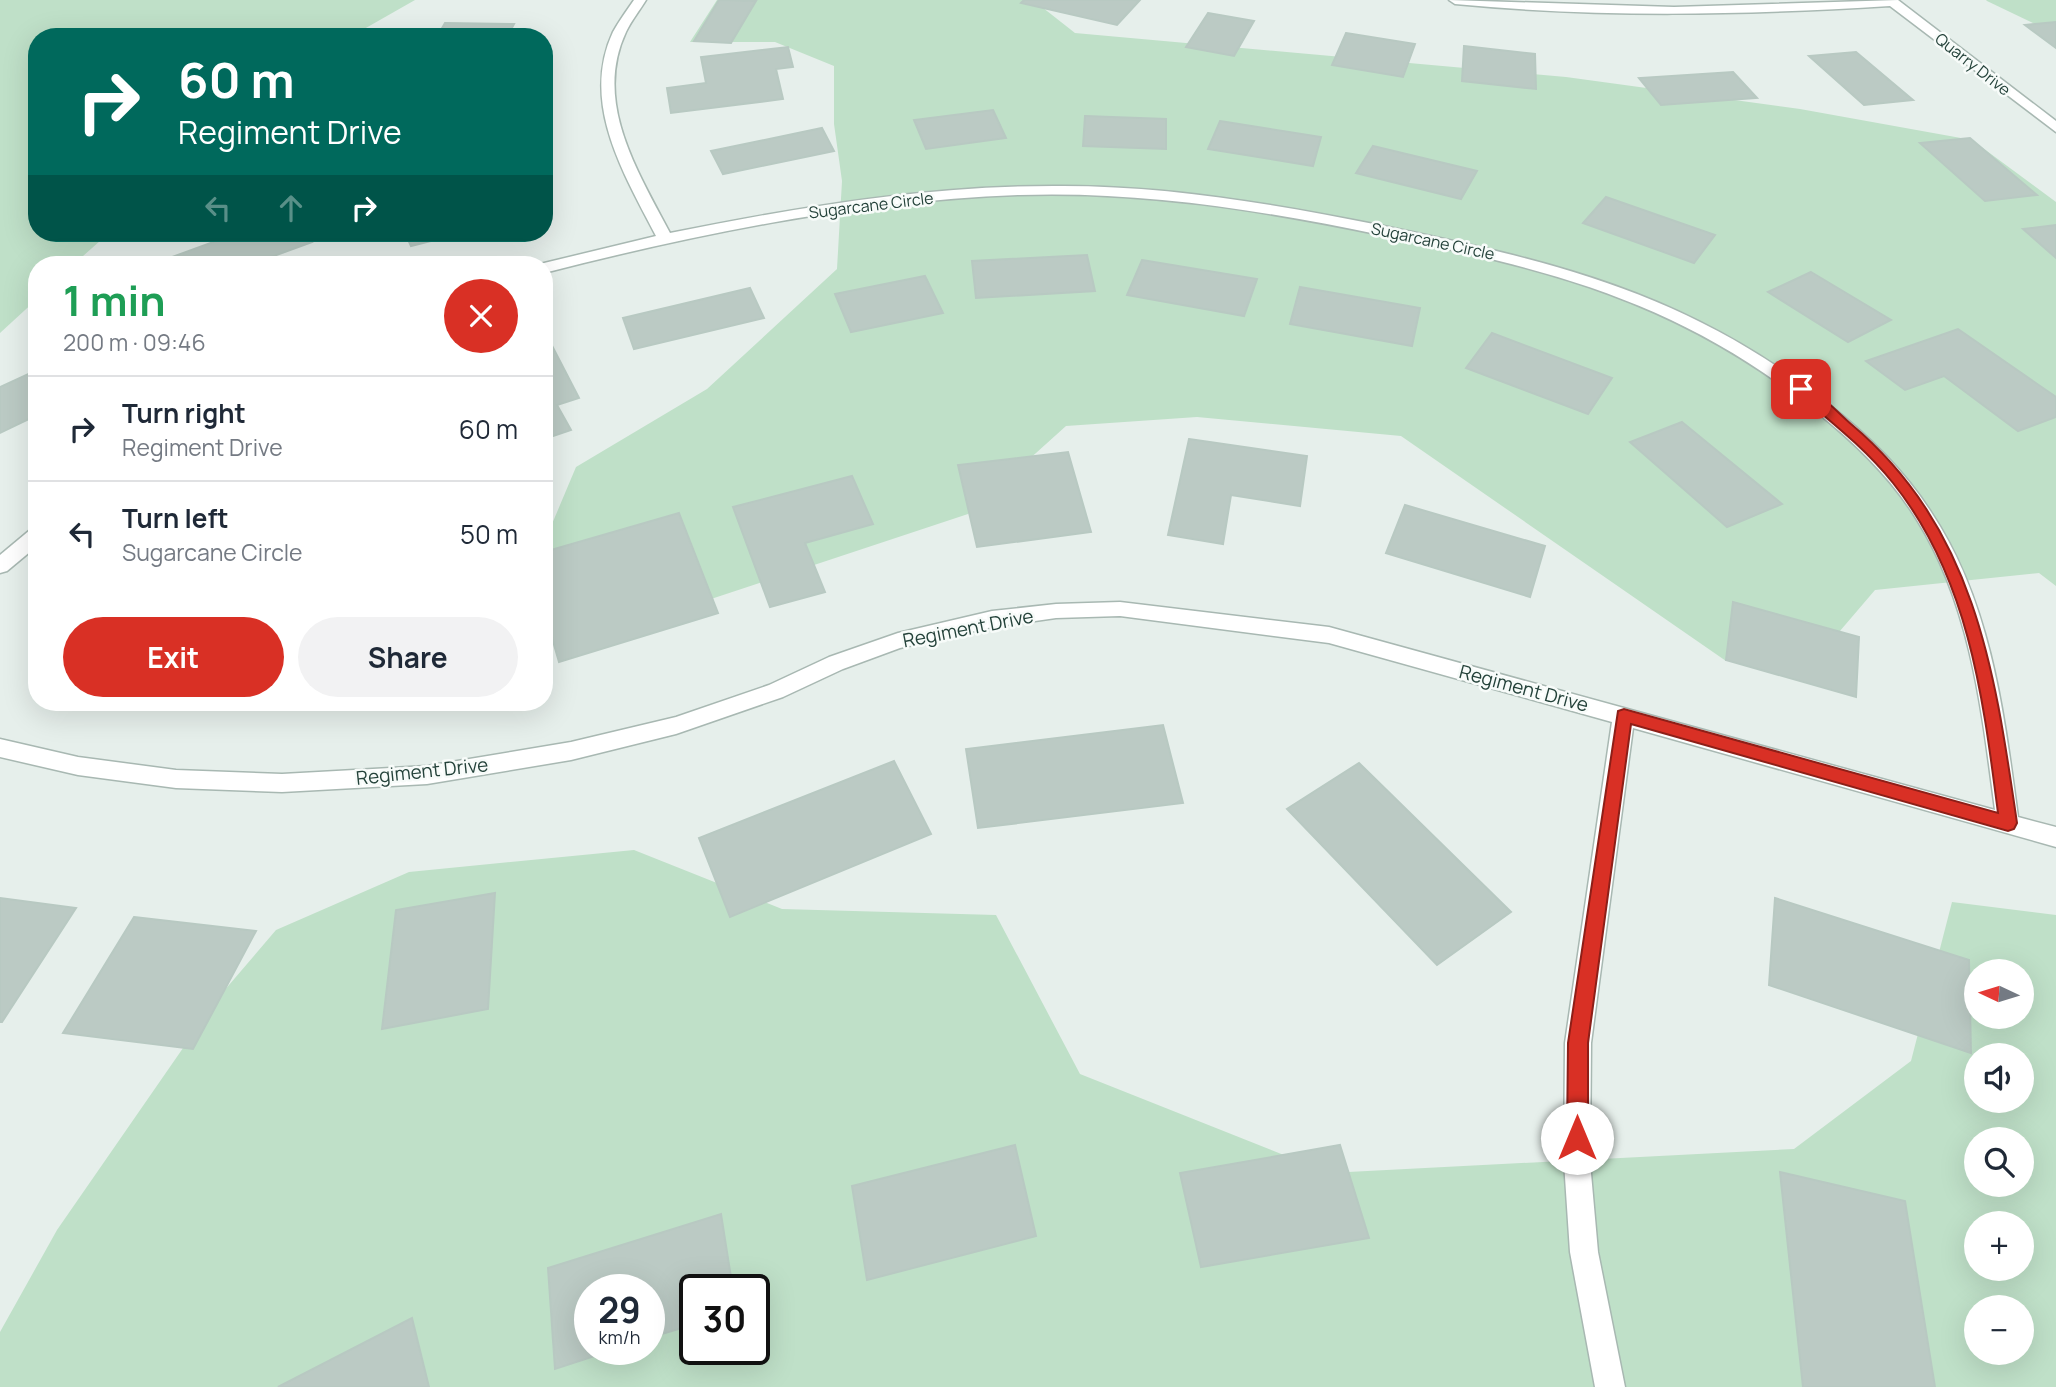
<!DOCTYPE html>
<meta charset="utf-8">
<style>
body{margin:0;font-family:Manrope,sans-serif;background:#f2f2f3;color:#1f2937;height:100vh;display:flex;flex-direction:column;font-size:26px;white-space:nowrap}
*{box-sizing:border-box;margin:0}
p{font-size:23px;color:#747a83}
.icon{flex:none;width:38px;height:38px;fill:none;stroke:currentColor;stroke-width:2;stroke-linecap:round;stroke-linejoin:round}
.map{position:relative;flex:1;overflow:hidden}
.details{position:absolute;left:28px;top:256px;width:525px;height:455px;display:flex;flex-direction:column;background:#fff;border-radius:28px;box-shadow:0 7px 28px #0002}
.details>*{flex:none}
.guide{position:absolute;left:28px;top:28px;width:525px;height:214px;border-radius:28px;box-shadow:0 7px 28px #0002;background:#00695c;color:#fff;overflow:hidden}
.needle{width:46px;rotate:274deg}
.tools{position:absolute;left:1964px;top:959px;display:grid;gap:14px}
.tools a{display:grid;place-items:center;width:70px;height:70px;border-radius:50%;background:#fff;box-shadow:0 7px 28px #0002;font-size:35px}
.speed{position:absolute;left:574px;top:1274px;display:flex;gap:14px;font-size:35px;font-weight:700;text-align:center}
.speed>*{display:grid;place-content:center;width:91px;height:91px;border-radius:50%;background:#fff;box-shadow:0 7px 28px #0002;line-height:1}
.speed small{font-size:18px;font-weight:400}
.speed .limit{border:4px solid #111;border-radius:10px;background:#fff;color:#111}
.pin{position:absolute;display:grid;place-items:center;width:60px;height:60px;color:#fff;margin:-30px;border-radius:14px;box-shadow:0 4px 10px #0006}
.me{position:absolute;width:77px;margin:-38px;rotate:0deg;stroke-linejoin:round;filter:drop-shadow(0 0 5px #0008)}
.turn{display:flex;align-items:center;gap:24px;height:147px;padding:0 35px;font-size:32px}
.turn .icon{width:91px;height:91px;stroke-width:2.5}
.turn b{display:block;font-size:49px;line-height:60px}
.lanes{display:flex;align-items:center;height:66px;padding:0 35px;background:#0003;justify-content:center;gap:35px;direction:ltr}
.lanes .off{opacity:.35}
.round{display:grid;place-items:center;flex:none;width:74px;height:74px;border-radius:37px;background:#f2f2f3}
.overview{display:flex;align-items:center;justify-content:space-between;height:119px;padding:0 35px}
h1{font-size:42px;font-weight:700;line-height:52px;color:#1e9e55}
.button{display:flex;gap:14px;margin-top:auto;padding:14px 35px}
.button a{flex:1;height:80px;border-radius:42px;background:#d93025;color:#fff;font-size:28px;font-weight:700;line-height:80px;text-align:center}
.button a+a{background:#f2f2f3;color:#1f2937}
ul{padding:0;list-style:none}
li{display:flex;align-items:center;gap:21px;height:105px;padding:0 35px;border-top:2px solid #e0e1e3}
li div{flex:1}
li b{display:block;font-size:26px}
li em{font-style:normal}
.map>svg:first-child{display:block}
.green{fill:#bfe0c8;fill-rule:evenodd}
.building{fill:#bbcac4;stroke:#b8c9c2;stroke-width:2}
.lines{fill:none;stroke-linecap:round;stroke-linejoin:round}
.minor-casing{stroke:#a8b8b2;stroke-width:3}
.minor{fill:#fff;fill-rule:evenodd}
.route{fill:#d93025;stroke:#8d1f18;stroke-width:2}
.labels{text-anchor:middle;stroke-width:5;stroke-linejoin:round;paint-order:stroke}
.far-street-label{font-size:16px;fill:#24423a;stroke:#f7fbf9}
.street-label{font-size:19px;fill:#24423a;stroke:#f7fbf9}
</style>
<div class="map">
<svg width="2056" height="1387" viewBox="0 0 2056 1387">
<rect width="100%" height="100%" fill="#e6efeb"/>
<!-- green -->
<g class="green">
<polygon points="0,0 415,0 350,37 37,37 37,233 109,233 74,264 37,264 37,299 0,333"/>
<polygon points="717,0 1033,0 1075,33 1566,77 1800,109 1972,140 2056,202 2056,586 2039,573 1875,590 1822,652 1726,661 1401,436 1197,417 1066,426 968,514 584,641 544,601 544,543 576,467 707,389 837,269 842,181 834,124 834,66 775,42 690,42"/>
<polygon points="1986,0 2056,0 2056,34 1987,1"/>
<path d="M634,850L782,909L996,915L1080,1074L1329,1173L1794,1149L1911,1061L1952,902L2056,915V1387H0V1332L57,1230L217,999L276,930L409,872ZM1976,971H2021V1017H1976ZM1976,1055H2021V1101H1976ZM1976,1139H2021V1185H1976ZM1976,1223H2021V1269H1976ZM590,1290H649V1349H590ZM695,1290H754V1349H695ZM1976,1307H2021V1353H1976Z"/>
</g>
<!-- building -->
<g class="building">
<polygon points="719,0 756,1 731,43 694,41"/>
<polygon points="1024,0 1140,0 1117,25 1021,3"/>
<polygon points="1208,13 1254,21 1234,56 1186,47"/>
<polygon points="2056,22 2056,48 2025,25"/>
<polygon points="445,23 514,24 507,37 437,37"/>
<polygon points="1346,33 1415,44 1403,77 1332,65"/>
<polygon points="1464,46 1535,54 1536,89 1462,81"/>
<polygon points="788,47 793,67 776,69 783,99 671,113 667,88 706,83 701,57"/>
<polygon points="1856,52 1913,100 1864,105 1809,56"/>
<polygon points="1733,72 1757,98 1661,105 1639,78"/>
<polygon points="993,110 1006,138 926,149 914,120"/>
<polygon points="1085,116 1166,119 1166,149 1083,146"/>
<polygon points="1220,121 1321,137 1313,166 1208,149"/>
<polygon points="822,128 834,151 723,174 711,151"/>
<polygon points="1970,138 2037,195 1985,201 1920,143"/>
<polygon points="1373,146 1477,171 1461,199 1356,173"/>
<polygon points="1606,197 1715,235 1694,263 1583,223"/>
<polygon points="2056,225 2056,258 2023,229"/>
<polygon points="238,233 304,233 312,242 252,264 153,264"/>
<polygon points="405,233 462,233 411,246"/>
<polygon points="1087,255 1095,291 976,298 972,261"/>
<polygon points="1142,260 1257,279 1244,316 1127,295"/>
<polygon points="1811,272 1891,320 1848,342 1768,292"/>
<polygon points="925,276 943,313 851,332 835,294"/>
<polygon points="1300,287 1420,308 1412,346 1290,324"/>
<polygon points="750,288 764,318 634,349 623,318"/>
<polygon points="1958,329 2056,397 2056,417 2018,431 1944,376 1905,390 1866,361"/>
<polygon points="1492,333 1612,378 1588,414 1466,368"/>
<polygon points="548,338 579,398 557,405 571,430 544,439 544,339"/>
<polygon points="37,370 37,415 0,433 0,387"/>
<polygon points="1682,422 1782,504 1727,527 1630,442"/>
<polygon points="1189,439 1307,456 1300,506 1231,495 1223,544 1168,535"/>
<polygon points="1068,452 1091,532 977,547 958,465"/>
<polygon points="852,476 873,524 805,543 825,592 770,607 733,507"/>
<polygon points="1405,505 1545,546 1530,597 1386,553"/>
<polygon points="679,513 718,613 559,662 544,610 544,552"/>
<polygon points="1733,602 1859,637 1856,697 1726,660"/>
<polygon points="1163,725 1183,803 978,828 966,749"/>
<polygon points="894,761 931,834 730,917 699,838"/>
<polygon points="1359,763 1511,912 1437,965 1287,809"/>
<polygon points="495,893 488,1009 382,1029 396,910"/>
<polygon points="0,898 76,908 2,1022 0,1022"/>
<polygon points="1775,898 1969,960 1971,1053 1769,985"/>
<polygon points="134,917 256,931 193,1049 63,1033"/>
<polygon points="1015,1145 1036,1236 867,1280 852,1186"/>
<polygon points="1340,1145 1369,1238 1201,1267 1180,1173"/>
<polygon points="1780,1172 1905,1201 1935,1387 1803,1387"/>
<polygon points="721,1214 733,1290 695,1290 695,1324 649,1338 649,1290 590,1290 590,1349 616,1349 555,1369 548,1268"/>
<polygon points="412,1318 429,1387 278,1387"/>
</g>
<g class="lines">
<defs>
<g id="minor">
<path d="M634,0H646C640,10 631,21 626,32C593,102 638,172 670,233C799,207 930,185 1062,186C1169,186 1274,204 1379,225C1551,261 1686,291 1827,403C1867,434 1904,470 1931,512C1991,602 2004,713 2018,817L2056,827V847L1633,728L1591,1043L1590,1162L1598,1252L1625,1387H1595L1570,1252L1564,1162L1565,1043L1612,722L1329,643L1120,616L1056,618L992,627L900,648L843,669L783,697L676,734L571,760L427,784L282,792L176,788L78,775L0,757V739L78,757L176,770L282,774L427,766L571,742L676,717L769,685L829,657L898,633L992,611L1056,604L1120,602L1329,627L1995,810C1982,712 1971,606 1917,520C1891,477 1853,441 1814,410C1677,300 1548,269 1381,235C1261,210 1141,191 1019,195C858,201 700,233 544,273V264H540L656,236C624,174 580,103 613,32C619,21 627,10 634,0Z"/>
<path d="M1449,0L1674,7L1898,0L2056,121V132L1890,6C1744,15 1600,18 1455,4Z"/>
<polygon points="37,528 37,546 7,571 0,573 0,555 30,530"/>
</g>
</defs>
<!-- minor casing -->
<use href="#minor" class="minor-casing"/>
<!-- minor -->
<use href="#minor" class="minor"/>
</g>
<!-- route -->
<path class="route" d="M1801,385C1818,390 1837,412 1851,424C1976,529 1995,672 2017,823L2014,829L2008,831L1631,724L1588,1043V1138L1585,1145L1577,1148L1570,1145L1567,1138L1568,1043L1618,711L1624,709L1998,813C1983,697 1969,578 1893,483C1865,448 1830,421 1796,392V386Z"/>
<g class="labels">
<!-- far-street labels -->
<g class="far-street-label">
<text transform="translate(1973 64) rotate(38)" y="6">Quarry Drive</text>
<text transform="translate(871 205) rotate(-7)" y="6">Sugarcane Circle</text>
<text transform="translate(1433 241) rotate(12)" y="6">Sugarcane Circle</text>
</g>
<!-- street labels -->
<g class="street-label">
<text transform="translate(968 628) rotate(-11)" y="7">Regiment Drive</text>
<text transform="translate(1524 688) rotate(15)" y="7">Regiment Drive</text>
<text transform="translate(422 771) rotate(-6)" y="7">Regiment Drive</text>
</g>
</g>
</svg>
<div class="tools">
<a><svg class="needle" viewBox="-14 -14 28 28"><path d="M0-13l5 13h-10z" fill="#e53935"/><path d="M0 13l5-13h-10z" fill="#747a83"/></svg></a>
<a><svg class="icon" aria-label="sound" viewBox="0 0 24 24"><path d="M4 9h4l5-4v14l-5-4H4zM17 9q2 3 0 6"/></svg></a>
<a><svg class="icon" aria-label="search" viewBox="0 0 24 24"><circle cx="10" cy="10" r="6"/><path d="M15 15l6 6"/></svg></a>
<a>+</a>
<a>−</a>
</div>
<div class="speed"><div>29<small>km/h</small></div><div class="limit">30</div></div>
<div class="pin" style="left:1801px;top:389px;background:#d93025"><svg class="icon" aria-label="arrive" viewBox="0 0 24 24"><path d="M6 21V4h12l-3 4 3 4H6"/></svg></div>
<svg class="me" style="left:1577px;top:1138px" viewBox="-20 -20 40 40"><circle r="19" fill="#fff"/><path d="M0-13L10 11 0 6-10 11z" fill="#d93025"/></svg>
<div class="guide">
<div class="turn"><svg class="icon" aria-label="right" viewBox="0 0 24 24"><path d="M7 20v-9h11M14 6l5 5-5 5"/></svg><div><b>60 m</b>Regiment Drive</div></div>
<div class="lanes"><svg class="icon off" aria-label="left" viewBox="0 0 24 24"><path d="M17 20v-9H6M10 6l-5 5 5 5"/></svg><svg class="icon off" aria-label="ahead" viewBox="0 0 24 24"><path d="M12 20V5M6 11l6-6 6 6"/></svg><svg class="icon" aria-label="right" viewBox="0 0 24 24"><path d="M7 20v-9h11M14 6l5 5-5 5"/></svg></div>
</div>
<section class="details">
<div class="overview"><div><h1>1 min</h1><p>200 m · 09:46</p></div><a class="round" style="background:#d93025;color:#fff"><svg class="icon" aria-label="close" viewBox="0 0 24 24"><path d="M6 6l12 12M18 6L6 18"/></svg></a></div>
<ul>
<li><svg class="icon" aria-label="right" viewBox="0 0 24 24"><path d="M7 20v-9h11M14 6l5 5-5 5"/></svg><div><b>Turn right</b><p>Regiment Drive</p></div><em>60 m</em></li>
<li><svg class="icon" aria-label="left" viewBox="0 0 24 24"><path d="M17 20v-9H6M10 6l-5 5 5 5"/></svg><div><b>Turn left</b><p>Sugarcane Circle</p></div><em>50 m</em></li>
</ul>
<div class="button"><a>Exit</a><a>Share</a></div>
</section>
</div>
